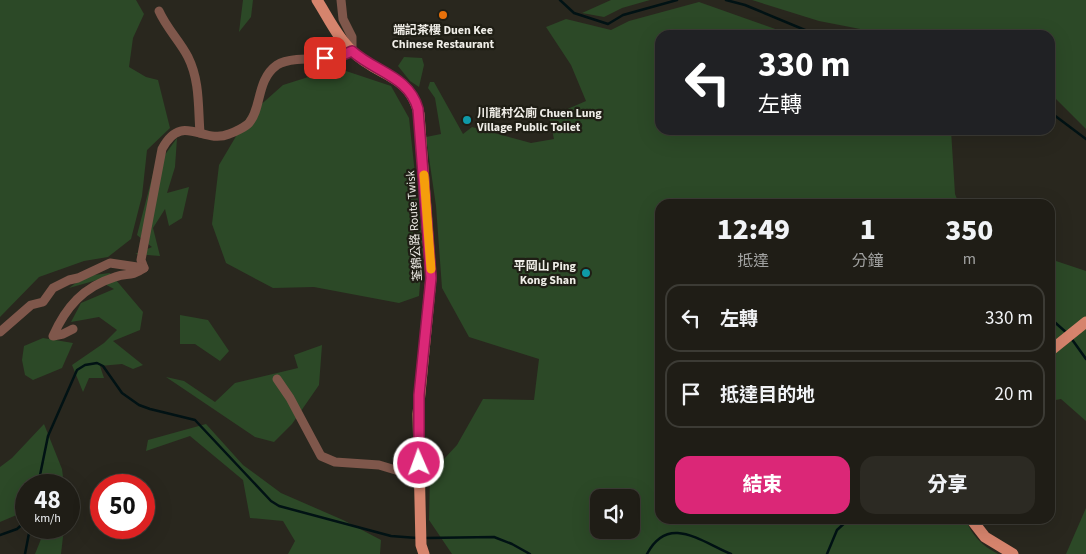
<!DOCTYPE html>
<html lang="zh-TW">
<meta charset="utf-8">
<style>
body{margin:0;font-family:"Source Sans 3","Noto Sans TC",sans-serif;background:#2c2a23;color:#f1f3f6;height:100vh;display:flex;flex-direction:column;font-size:19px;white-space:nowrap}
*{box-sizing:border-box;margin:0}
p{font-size:16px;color:#a1a2a1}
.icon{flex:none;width:28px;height:28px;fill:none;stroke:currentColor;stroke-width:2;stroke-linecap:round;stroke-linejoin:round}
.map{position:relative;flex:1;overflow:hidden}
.side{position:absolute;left:655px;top:199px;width:400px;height:325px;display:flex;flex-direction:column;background:#1f1d16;border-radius:15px;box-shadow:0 5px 20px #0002,0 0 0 1px #3c3b35}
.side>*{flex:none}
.hud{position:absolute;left:655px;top:30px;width:400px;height:105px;border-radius:15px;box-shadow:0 5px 20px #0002,0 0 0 1px #3c3b35;background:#202124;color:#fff;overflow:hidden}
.fabs{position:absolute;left:590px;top:489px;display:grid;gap:10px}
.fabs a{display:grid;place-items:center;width:50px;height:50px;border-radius:10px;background:#1f1d16;box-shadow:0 5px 20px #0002,0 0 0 1px #3c3b35;font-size:25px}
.speed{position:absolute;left:15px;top:474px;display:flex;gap:10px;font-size:25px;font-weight:700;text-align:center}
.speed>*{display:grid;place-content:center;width:65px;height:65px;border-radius:50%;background:#1f1d16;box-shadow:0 5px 20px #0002,0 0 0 1px #3c3b35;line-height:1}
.speed small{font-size:12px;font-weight:400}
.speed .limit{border:8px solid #d22;background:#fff;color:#111}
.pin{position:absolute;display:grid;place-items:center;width:42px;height:42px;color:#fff;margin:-21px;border-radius:10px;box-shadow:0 2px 8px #0006}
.me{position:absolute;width:55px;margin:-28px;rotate:358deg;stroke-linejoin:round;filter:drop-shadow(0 0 4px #0008)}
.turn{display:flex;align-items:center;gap:18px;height:105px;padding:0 20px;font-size:22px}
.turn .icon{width:65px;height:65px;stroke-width:2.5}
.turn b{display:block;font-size:35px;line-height:42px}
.eta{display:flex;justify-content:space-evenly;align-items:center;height:85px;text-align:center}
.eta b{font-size:30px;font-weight:800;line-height:35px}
.primary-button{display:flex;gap:10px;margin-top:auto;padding:10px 20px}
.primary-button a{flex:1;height:58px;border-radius:15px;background:#db2777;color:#fff;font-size:20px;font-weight:800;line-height:58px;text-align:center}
.primary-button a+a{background:#2c2a23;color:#f1f3f6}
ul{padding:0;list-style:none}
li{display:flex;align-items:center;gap:15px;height:68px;margin:0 10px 8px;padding:0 10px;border:2px solid #3c3b35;border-radius:15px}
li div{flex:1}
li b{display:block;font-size:19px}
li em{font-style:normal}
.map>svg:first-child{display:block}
.green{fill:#2c4927;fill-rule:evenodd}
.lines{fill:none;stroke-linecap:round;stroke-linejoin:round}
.stream{stroke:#011214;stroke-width:2.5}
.minor{stroke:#7f574b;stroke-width:9}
.major{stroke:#d6846d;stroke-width:11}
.route-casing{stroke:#8e194d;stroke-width:12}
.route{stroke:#db2777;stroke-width:9}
.slow{stroke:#f59e0b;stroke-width:9}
.food-dot{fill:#e8710a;stroke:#1f1e15;stroke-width:2}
.culture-dot{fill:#0f9aa8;stroke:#1f1e15;stroke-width:2}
.labels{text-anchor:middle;stroke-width:4.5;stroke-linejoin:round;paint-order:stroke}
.poi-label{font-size:12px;font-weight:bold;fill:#efede7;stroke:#1f1e15}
.street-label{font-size:12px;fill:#efede7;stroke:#1f1e15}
</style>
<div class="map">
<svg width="1086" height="554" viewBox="0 0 1086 554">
<rect width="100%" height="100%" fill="#29271e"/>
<!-- green -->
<g class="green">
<polygon points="0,0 136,0 144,14 133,38 129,67 146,77 158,80 170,128 147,150 142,196 131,239 108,257 84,261 39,277 0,317"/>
<polygon points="243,0 253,0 251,17 239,32"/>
<polygon points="611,0 650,0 622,8 604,17 582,13"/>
<polygon points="752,0 1086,0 1086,129 1050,93 1050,35 891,35 819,21"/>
<path d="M699,2L792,35H660V130H951L955,194L959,204H660V519H965C973,536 981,545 998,554H452L429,520L430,474L457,445L483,399L534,400L539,359L469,337L442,288L436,206L426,137L441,134L435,98L428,88L430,82H434L463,134L472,127L531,143L554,139L549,117L586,101L571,65L546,27L566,19L611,30L629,21ZM599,498H631V530H599Z"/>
<polygon points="404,57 422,58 424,65 419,87 410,81 398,66"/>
<polygon points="337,68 391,86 409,118 423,249 419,296 399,303 314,287 273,288 226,263 212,224 219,165 248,116 283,85"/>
<polygon points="177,138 175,167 167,193 189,187 182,218 169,226 165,209 153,228 160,256 135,254 152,247 137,235 154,170"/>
<polygon points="1050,259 1086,271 1086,421 1061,399 1050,401"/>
<polygon points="110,273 143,312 140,330 113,341 143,365 133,369 122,364 100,366 104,378 89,378 83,392 72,365 104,343 117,330 99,317 71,322 81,303 114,289 97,280 69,288 85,276"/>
<polygon points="180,315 208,320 229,351 220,361 195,344 180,344"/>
<polygon points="43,338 73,343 62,368 33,380 25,375 22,360 24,346"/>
<polygon points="322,345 319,385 292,424 274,442 255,437 166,377 184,381 215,402 235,383 298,368 294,355"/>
<polygon points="44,424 62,469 64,485 26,485 26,511 0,522 0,467 12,458"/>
<polygon points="206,424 243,465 281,493 343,520 381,540 380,554 288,554 295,541 283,521 250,518 243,480 190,436 146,451 148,440"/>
<polygon points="1086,508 1086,554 1066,554"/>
<polygon points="36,528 64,528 61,554 35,554 41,539"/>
</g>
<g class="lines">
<!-- stream -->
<g class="stream">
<polyline points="560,0 574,13 608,24 623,15 677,0"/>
<polyline points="726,0 745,5 817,35"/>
<polyline points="1050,112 1086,139"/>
<polyline points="1050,318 1068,334"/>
<polyline points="1071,338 1086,359"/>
<polyline points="38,485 48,436 77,370 85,365 97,363 103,366 122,393 139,405 150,409 195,420 271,501 279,506 391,536 417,538"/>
<polyline points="0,535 17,529 26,521"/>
<polyline points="425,538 494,537 512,544 530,554"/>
<polyline points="25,554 30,528"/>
<path d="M647,554C668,514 700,541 731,554"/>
<polyline points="827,554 837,530 849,519"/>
</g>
<!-- minor -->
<g class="minor">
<path d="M159,11C167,29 180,41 188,57C200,81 198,107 200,133"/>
<path d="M73,329L63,334L53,336C66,307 83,287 115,277C128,272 129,278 144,268L141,260L162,149C182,111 203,145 229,134C235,132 245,127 249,123C262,108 256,80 277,65C289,57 319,59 334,58C340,57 346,54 352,51V37L343,19L341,0"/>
<polyline points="0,332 31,305 43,302 53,288 69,280 78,278 110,263 144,268"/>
<polyline points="277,379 290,398 321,456 335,462 379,465 419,477"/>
</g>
<!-- major -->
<g class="major">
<path d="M317,0C328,17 337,37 352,51C377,77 410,73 419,114L431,278L418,414L421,545L424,554"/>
<polyline points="1050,351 1086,322"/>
<polyline points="971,519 985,537 1013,554"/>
</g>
</g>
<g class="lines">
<defs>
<path id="route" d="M325,58H336L352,51C375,72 409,76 418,109L431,278L419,395V463"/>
</defs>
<!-- route casing -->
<use href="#route" class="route-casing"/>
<!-- route -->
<use href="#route" class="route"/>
<!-- slow -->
<polyline class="slow" points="424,175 431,269"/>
</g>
<!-- markers -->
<circle class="food-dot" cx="443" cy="15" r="5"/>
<g class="culture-dot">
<circle cx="467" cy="120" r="5"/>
<circle cx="586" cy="273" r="5"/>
</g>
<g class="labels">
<!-- poi labels -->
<g class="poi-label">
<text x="443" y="34">端記茶樓 Duen Kee<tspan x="443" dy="14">Chinese Restaurant</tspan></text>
<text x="477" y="117" text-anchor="start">川龍村公廁 Chuen Lung<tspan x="477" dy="14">Village Public Toilet</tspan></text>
<text x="576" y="270" text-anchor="end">平岡山 Ping<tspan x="576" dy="14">Kong Shan</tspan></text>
</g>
<!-- street labels -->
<g class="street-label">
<text transform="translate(414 226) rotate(-94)" y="4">荃錦公路 Route Twisk</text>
</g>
</g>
</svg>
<div class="fabs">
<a><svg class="icon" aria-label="sound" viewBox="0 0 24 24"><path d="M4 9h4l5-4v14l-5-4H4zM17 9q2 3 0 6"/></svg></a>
</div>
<div class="speed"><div>48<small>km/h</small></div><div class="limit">50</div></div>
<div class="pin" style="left:325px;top:58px;background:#d93025"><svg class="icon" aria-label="arrive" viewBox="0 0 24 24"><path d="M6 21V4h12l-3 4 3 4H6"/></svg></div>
<svg class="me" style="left:419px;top:463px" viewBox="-20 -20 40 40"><circle r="17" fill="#db2777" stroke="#fff" stroke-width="3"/><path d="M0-11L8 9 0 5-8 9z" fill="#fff"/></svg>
<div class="hud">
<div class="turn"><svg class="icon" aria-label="left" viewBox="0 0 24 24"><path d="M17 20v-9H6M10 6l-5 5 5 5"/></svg><div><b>330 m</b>左轉</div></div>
</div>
<section class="side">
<div class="eta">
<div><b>12:49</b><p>抵達</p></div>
<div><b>1</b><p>分鐘</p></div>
<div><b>350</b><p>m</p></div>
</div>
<ul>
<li><svg class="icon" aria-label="left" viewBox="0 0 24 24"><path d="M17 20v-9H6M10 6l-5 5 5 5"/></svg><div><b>左轉</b></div><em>330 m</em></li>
<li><svg class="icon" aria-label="arrive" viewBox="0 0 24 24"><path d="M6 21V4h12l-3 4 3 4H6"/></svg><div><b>抵達目的地</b></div><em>20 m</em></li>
</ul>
<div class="primary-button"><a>結束</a><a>分享</a></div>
</section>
</div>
